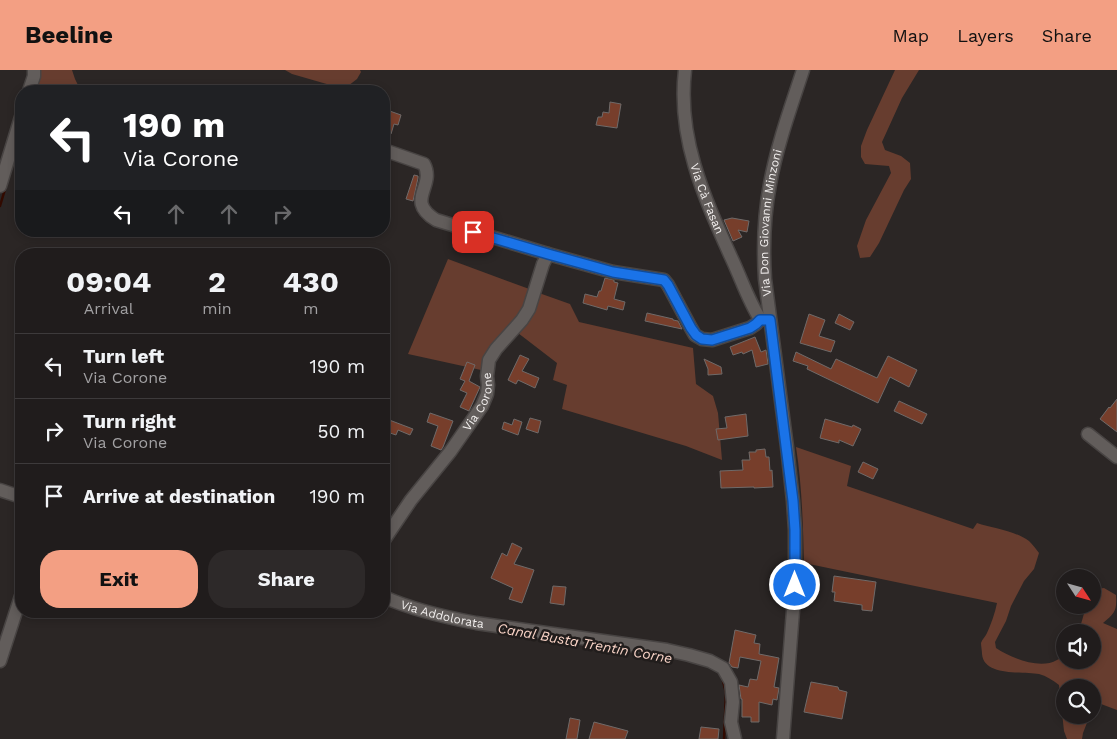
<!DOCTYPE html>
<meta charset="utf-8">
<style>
body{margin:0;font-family:"Work Sans",sans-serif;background:#2d2929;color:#f1f3f6;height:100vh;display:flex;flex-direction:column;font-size:19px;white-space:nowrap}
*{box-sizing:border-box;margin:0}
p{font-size:16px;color:#a2a1a3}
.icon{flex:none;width:28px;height:28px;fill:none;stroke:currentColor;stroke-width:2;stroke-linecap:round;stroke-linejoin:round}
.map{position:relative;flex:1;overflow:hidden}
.panel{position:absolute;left:15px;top:178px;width:375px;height:370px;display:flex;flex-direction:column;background:#201c1c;border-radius:20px;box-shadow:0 2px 8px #0003,0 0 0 1px #3d3a3b}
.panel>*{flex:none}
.top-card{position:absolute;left:15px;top:15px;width:375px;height:152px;border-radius:20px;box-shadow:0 2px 8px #0003,0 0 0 1px #3d3a3b;background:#202124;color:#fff;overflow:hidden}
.needle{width:32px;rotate:126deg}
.buttons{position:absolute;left:1056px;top:499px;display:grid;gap:10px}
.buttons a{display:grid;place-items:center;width:45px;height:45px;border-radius:50%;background:#201c1c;box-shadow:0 2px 8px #0003,0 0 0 1px #3d3a3b;font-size:25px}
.pin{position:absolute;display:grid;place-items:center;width:42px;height:42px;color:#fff;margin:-21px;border-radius:10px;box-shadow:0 2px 8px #0006}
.me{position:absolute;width:55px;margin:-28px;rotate:0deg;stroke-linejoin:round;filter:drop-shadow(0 0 4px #0008)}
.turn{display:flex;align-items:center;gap:18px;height:105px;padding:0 25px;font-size:22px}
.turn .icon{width:65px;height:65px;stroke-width:2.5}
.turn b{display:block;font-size:35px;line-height:42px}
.lanes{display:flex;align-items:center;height:48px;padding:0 25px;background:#0003;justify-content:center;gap:25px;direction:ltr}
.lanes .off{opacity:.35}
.eta{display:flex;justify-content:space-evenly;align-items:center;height:85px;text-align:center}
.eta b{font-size:30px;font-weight:700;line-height:35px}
.primary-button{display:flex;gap:10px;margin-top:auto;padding:10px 25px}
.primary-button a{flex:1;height:58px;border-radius:20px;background:#f39f83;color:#111;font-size:20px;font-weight:700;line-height:58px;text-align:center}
.primary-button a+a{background:#2d2929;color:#f1f3f6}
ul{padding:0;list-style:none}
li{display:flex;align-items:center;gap:15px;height:65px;padding:0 25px;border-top:1px solid #3d3a3b}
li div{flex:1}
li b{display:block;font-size:19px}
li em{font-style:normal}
header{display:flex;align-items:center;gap:30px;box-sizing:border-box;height:70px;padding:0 25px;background:#f39f83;color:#111}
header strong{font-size:24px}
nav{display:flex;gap:28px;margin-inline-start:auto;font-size:18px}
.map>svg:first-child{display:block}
.green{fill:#673d2f}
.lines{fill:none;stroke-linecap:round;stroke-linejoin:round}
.stream{stroke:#320a00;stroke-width:2.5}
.building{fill:#773e2b;stroke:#6f6a69}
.minor-casing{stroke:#484443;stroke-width:15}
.minor{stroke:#625d5b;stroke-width:12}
.route-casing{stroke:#114b97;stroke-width:12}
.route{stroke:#1a73e8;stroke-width:9}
.labels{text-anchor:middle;stroke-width:5;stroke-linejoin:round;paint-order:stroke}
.street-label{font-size:12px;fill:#f0edec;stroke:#211d1c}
.water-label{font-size:14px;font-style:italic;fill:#fad4c7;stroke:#211d1c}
</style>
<header>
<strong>Beeline</strong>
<nav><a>Map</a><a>Layers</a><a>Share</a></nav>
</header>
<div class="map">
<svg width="1117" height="669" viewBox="0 0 1117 669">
<rect width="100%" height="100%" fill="#2b2625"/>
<!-- green -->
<g class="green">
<polygon points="38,0 72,0 75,9 81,21 33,21"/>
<polygon points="285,0 360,0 361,2 357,9 344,19 292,4"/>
<polygon points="895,0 919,0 902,28 882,72 885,80 901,86 910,93 911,109 904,120 879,173 870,187 860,188 857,176 866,150 891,103 889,96 865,94 861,87 861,76 867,60"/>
<polygon points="448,189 532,220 519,248 496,270 485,285 481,300 408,284"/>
<polygon points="539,223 570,234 579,252 693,278 696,314 713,326 718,343 722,390 686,376 562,339 567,315 553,310 557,293 518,263"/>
<path d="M796,377L851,396L847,416L973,459L977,453C992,458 1016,461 1029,471C1033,475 1036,479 1039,483L1034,499L1024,511L1011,536L1006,551L995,572L996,578C1011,588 1040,600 1057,590C1060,589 1063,585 1065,582V590H1092V562H1078C1082,554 1083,544 1087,535H1092L1093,525L1097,519L1104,518L1116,525C1117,541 1115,543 1103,553L1117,559V640L1093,631L1092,618H1065V645H1090L1083,663L1082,669H1067L1064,661L1059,615C1053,610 1046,606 1039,604C1023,601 984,607 982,584C982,581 981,576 981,573C982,569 986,566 987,563C991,554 995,543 997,533L804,493C803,454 802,416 796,377Z"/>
</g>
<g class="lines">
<!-- stream -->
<g class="stream">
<polyline points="0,136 6,116"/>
<polyline points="723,611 726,623 724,669"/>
</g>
</g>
<!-- building -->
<g class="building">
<polygon points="610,32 621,34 617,58 596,55 598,47 602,47 603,42 609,43"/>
<polygon points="384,39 401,45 398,55 394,54 391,64 384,62"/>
<polygon points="414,105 418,106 418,108 415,122 413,131 406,129"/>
<polygon points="732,148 749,151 747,162 738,160 742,167 733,171 724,150"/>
<polygon points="605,208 614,210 614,212 618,213 614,229 625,232 623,240 608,236 607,240 583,233 585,224 597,227 599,221 601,221"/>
<polygon points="647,243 673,249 673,250 678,251 682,259 645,251"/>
<polygon points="809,244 825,250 819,266 835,271 831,282 800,273"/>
<polygon points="839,244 854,252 850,260 835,253"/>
<polygon points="755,267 761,282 766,280 768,294 756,297 752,280 743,284 742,282 733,285 730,277"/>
<polygon points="796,282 831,299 836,289 877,308 888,286 917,300 909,317 890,307 878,333 807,299 808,296 793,291"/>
<polygon points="520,285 529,289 522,301 539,308 535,318 518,310 516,314 508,310"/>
<polygon points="704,289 721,297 722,304 708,305 708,299"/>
<polygon points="467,292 475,295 469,311 480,317 469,341 460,337 467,323 460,320 465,311 460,309"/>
<polygon points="1117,329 1117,362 1100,349 1109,337 1110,338"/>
<polygon points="899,331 927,344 922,354 894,341"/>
<polygon points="430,343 453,351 443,377 441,380 431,376 438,356 427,352"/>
<polygon points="746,344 748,366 718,370 716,359 727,358 725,347"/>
<polygon points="384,348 413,359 410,365 398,360 396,365 384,361"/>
<polygon points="530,348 541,351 538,363 526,359"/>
<polygon points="514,349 522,352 518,365 502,359 504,352 512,355"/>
<polygon points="825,349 852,357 853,355 861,359 853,376 839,370 839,373 820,368"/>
<polygon points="765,379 766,387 769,387 770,401 772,400 773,417 754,418 754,417 721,418 720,401 743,400 742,390 750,390 749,382 756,382 756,380"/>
<polygon points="863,392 878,399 873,409 858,402"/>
<polygon points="512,473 522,478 514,494 534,500 522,533 509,529 513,518 491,508 502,483 507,486"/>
<polygon points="834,506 876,512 872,541 862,540 862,535 834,531 835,522 832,522"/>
<polygon points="553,516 566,517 564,535 550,533"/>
<polygon points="735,560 756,565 754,573 760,574 759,584 779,588 774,617 779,618 777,630 773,629 772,635 759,632 759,652 751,652 751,647 742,647 742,629 741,629 739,615 748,617 750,609 757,610 761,591 740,587 738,598 732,597 729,593"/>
<polygon points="811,612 838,617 839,620 847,622 842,649 804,642"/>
<polygon points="570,648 580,650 577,669 566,669"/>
<polygon points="594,652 628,661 625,669 589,669"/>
<polygon points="701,657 719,659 718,669 699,669"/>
</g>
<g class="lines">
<defs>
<g id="minor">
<path id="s1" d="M685,0C677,68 704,127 731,187C741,208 748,230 760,249"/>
<polyline points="29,21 34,6 34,0"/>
<path d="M384,80L424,94C436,117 404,130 436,150L548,184"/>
<polyline points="0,116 21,47"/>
<polyline points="1088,364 1117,387"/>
<polyline points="0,420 21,427"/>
<path id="s2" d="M384,470L411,430L450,382L482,336L487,324L488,315L487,306L489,290L496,279L522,250L529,239L543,194L548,184L613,202L664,210L668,215L691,258L695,265L702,269L712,270L750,258L756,254L760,249L770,250"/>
<path id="s3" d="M384,527C413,540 444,547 476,553L667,580L689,585L710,591L723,598L731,612L733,632L731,652L735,669"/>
<polyline points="0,591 21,526"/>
<path id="s4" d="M783,669L795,515V460L793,431L787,377L765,209C763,177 764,145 770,114C777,75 791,37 803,0"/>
</g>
</defs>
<!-- minor casing -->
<use href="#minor" class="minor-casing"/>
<!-- minor -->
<use href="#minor" class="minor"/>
</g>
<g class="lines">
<defs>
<polyline id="route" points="473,162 548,184 613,202 664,210 668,215 691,258 696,265 702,269 712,270 750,258 756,254 760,250 770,250 793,431 795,460 795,515"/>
</defs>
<!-- route casing -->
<use href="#route" class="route-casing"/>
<!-- route -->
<use href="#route" class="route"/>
</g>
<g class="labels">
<!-- street labels -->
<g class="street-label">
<text dy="4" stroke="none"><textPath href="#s1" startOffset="132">Via Cà Fasan</textPath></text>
<text dy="4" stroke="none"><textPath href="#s4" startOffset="519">Via Don Giovanni Minzoni</textPath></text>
<text dy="4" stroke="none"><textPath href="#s2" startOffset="169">Via Corone</textPath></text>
<text dy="4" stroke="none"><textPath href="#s3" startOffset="61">Via Addolorata</textPath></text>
</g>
<!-- water labels -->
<g class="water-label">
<text transform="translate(585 573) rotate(10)" y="5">Canal Busta Trentin Corne</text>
</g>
</g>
</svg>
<div class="buttons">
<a><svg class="needle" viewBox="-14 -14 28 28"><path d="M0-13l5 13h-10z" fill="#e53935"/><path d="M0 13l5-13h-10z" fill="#a2a1a3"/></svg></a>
<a><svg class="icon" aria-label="sound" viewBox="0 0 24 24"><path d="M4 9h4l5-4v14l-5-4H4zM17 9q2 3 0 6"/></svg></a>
<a><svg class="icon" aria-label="search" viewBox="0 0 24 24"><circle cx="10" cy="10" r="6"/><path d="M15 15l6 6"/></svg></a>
</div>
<div class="pin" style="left:473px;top:162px;background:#d93025"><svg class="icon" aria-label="arrive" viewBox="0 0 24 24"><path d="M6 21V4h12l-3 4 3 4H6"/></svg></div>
<svg class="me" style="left:795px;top:515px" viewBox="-20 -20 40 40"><circle r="17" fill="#1a73e8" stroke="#fff" stroke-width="3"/><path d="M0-11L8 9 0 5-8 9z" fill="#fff"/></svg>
<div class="top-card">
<div class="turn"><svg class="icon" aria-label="left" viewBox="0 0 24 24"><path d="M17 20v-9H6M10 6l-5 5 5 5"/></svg><div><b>190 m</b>Via Corone</div></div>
<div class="lanes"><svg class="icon" aria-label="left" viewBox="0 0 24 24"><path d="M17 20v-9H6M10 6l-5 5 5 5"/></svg><svg class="icon off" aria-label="ahead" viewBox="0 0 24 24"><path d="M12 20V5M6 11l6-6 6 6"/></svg><svg class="icon off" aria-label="ahead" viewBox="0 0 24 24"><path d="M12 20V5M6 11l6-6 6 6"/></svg><svg class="icon off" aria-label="right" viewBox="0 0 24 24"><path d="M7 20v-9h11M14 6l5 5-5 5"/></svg></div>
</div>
<section class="panel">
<div class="eta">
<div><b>09:04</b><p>Arrival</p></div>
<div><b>2</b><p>min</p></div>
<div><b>430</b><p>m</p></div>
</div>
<ul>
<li><svg class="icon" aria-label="left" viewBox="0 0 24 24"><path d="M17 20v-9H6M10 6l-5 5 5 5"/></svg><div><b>Turn left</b><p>Via Corone</p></div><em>190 m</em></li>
<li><svg class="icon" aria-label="right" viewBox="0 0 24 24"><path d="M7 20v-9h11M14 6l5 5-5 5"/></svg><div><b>Turn right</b><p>Via Corone</p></div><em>50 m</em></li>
<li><svg class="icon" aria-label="arrive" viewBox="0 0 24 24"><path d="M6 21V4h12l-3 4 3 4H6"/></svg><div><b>Arrive at destination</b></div><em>190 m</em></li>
</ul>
<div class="primary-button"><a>Exit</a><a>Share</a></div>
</section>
</div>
